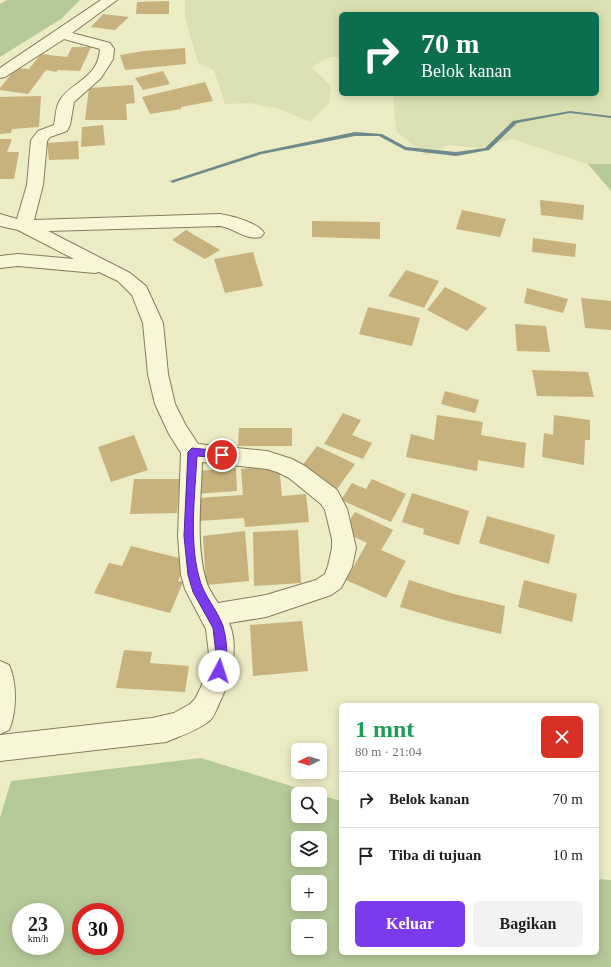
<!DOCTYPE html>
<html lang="id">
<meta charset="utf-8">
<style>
body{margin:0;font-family:Georgia,serif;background:#f2f2f2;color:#202124;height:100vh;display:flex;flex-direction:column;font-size:15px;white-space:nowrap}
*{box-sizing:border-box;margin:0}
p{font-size:13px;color:#757577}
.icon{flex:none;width:22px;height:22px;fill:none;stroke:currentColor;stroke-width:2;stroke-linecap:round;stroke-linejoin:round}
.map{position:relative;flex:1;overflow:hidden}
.details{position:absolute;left:339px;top:703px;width:260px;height:252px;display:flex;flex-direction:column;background:#fff;border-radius:6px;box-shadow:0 2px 10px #0003}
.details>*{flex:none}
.hud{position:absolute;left:339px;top:12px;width:260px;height:84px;border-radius:6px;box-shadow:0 2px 10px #0003;background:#0b6e4f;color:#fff;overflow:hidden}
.needle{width:26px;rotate:265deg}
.tools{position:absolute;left:291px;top:743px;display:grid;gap:8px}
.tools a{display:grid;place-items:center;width:36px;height:36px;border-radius:6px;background:#fff;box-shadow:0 2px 10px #0003;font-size:20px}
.speed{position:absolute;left:12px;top:903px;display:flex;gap:8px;font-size:20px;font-weight:700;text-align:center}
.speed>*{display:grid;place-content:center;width:52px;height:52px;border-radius:50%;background:#fff;box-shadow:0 2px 10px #0003;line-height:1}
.speed small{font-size:10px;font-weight:400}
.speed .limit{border:6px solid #d22;background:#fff;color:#111}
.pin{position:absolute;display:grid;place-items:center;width:34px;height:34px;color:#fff;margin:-17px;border:2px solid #fff;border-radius:50%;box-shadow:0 1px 4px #0007}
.me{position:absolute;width:44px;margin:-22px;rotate:5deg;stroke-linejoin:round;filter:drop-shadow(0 0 3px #0008)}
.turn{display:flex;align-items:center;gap:14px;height:84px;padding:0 16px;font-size:18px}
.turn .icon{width:52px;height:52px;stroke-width:2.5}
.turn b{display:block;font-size:28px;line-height:34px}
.round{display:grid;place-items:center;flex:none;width:42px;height:42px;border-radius:6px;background:#f2f2f2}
.head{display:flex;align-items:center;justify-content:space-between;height:68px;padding:0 16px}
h1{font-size:24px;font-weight:600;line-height:30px;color:#1e9e55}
.action{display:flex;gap:8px;margin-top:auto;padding:8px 16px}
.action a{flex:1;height:46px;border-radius:6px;background:#7c3aed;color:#fff;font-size:16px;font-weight:600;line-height:46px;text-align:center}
.action a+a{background:#f2f2f2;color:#202124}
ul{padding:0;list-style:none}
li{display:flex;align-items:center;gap:12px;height:56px;padding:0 16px;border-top:1px solid #e0e0e0}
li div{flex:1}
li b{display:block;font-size:15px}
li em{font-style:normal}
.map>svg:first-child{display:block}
.farmland{fill:#dbe0b2}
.green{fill:#b5c998;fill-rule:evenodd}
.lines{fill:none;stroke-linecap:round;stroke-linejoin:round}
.stream{fill:#6d8b8c;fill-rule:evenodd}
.building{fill:#c7b17c}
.minor-casing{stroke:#857d5b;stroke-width:2}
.minor{fill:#f7f6d7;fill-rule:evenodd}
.route{fill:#7c3aed;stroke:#51269a}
</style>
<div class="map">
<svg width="611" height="967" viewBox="0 0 611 967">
<rect width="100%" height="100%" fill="#ebebc4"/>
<!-- farmland -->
<polygon class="farmland" points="185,0 611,0 611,164 588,164 512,139 479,148 448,145 427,156 396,131 393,94 597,94 597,14 341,14 341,57 331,57 311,67 331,86 329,103 310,122 279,109 250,103 225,104 214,70 198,63 185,18"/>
<!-- green -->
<g class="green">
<polygon points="7,0 80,0 61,19 0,57 0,4"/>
<polygon points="588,164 611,164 611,191"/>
<path d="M201,758L317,794H298V816H320V795L341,801V953H597V879L611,880V967H0V818L11,781ZM298,838H320V860H298ZM298,882H320V904H298ZM21,912H55V946H21ZM81,912H115V946H81ZM298,926H320V948H298Z"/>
</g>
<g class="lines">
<!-- stream -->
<polygon class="stream" points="570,111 611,116 611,118 570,113 517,123 489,150 456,156 405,150 379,136 355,136 262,154 175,182 173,183 170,181 259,152 355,132 382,134 406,147 456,152 485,148 513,121"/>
</g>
<!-- building -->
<g class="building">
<polygon points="169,1 169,14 136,14 137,2"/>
<polygon points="103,14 129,17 115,30 91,27"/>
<polygon points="72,47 91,47 80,71 58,70 56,72 46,70 28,94 0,90 0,88 16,68 29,69 41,54 67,57"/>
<polygon points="185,48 186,64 125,70 120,55 144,51"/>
<polygon points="163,71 170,84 143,90 135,78"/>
<polygon points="205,82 213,101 181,107 181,109 150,114 142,97"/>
<polygon points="133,85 135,103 126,104 127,120 85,120 89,88"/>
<polygon points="41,96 39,127 12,129 11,133 0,134 0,97"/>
<polygon points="103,125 105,145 81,147 82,127"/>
<polygon points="0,139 12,139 7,152 19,152 14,179 0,179"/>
<polygon points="78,141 79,159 49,160 47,143"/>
<polygon points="540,200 584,205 583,220 541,215"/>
<polygon points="462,210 506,219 500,237 456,229"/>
<polygon points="312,221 380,222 380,239 312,237"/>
<polygon points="186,230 220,250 205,259 172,240"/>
<polygon points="533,238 576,244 575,257 532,252"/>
<polygon points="253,252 263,286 225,293 214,259"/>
<polygon points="406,270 439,281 424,308 388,296"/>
<polygon points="445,287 487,308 467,331 427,310"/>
<polygon points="527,288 568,299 563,313 524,303"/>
<polygon points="581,298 611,301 611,330 585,328"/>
<polygon points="368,307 420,318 412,346 359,334"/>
<polygon points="515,324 546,326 550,352 517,351"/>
<polygon points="532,370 588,372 594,397 537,396"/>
<polygon points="445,391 479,400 475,413 441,404"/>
<polygon points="343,413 361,420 352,435 372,443 363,459 324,444"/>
<polygon points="437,415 483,422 481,435 526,443 524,468 478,460 477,471 406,457 411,434 434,440"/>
<polygon points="554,415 590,420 590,440 585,440 584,465 542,457 544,433 553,435"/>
<polygon points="239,428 292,428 292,446 238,446"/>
<polygon points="134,435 148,470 111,482 98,447"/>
<polygon points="317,446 355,464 337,489 299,470"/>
<polygon points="279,466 282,496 306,494 309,522 245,527 244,518 198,521 198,498 243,495 241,469"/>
<polygon points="236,468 237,491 195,494 195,471"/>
<polygon points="134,479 180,479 177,513 130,514"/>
<polygon points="372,479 406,494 391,522 341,500 352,483 366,489"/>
<polygon points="412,493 469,511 459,545 423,534 424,529 402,522"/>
<polygon points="355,512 393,530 381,550 406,561 386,598 346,580 367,543 343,531"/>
<polygon points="487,516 555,535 549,564 479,543"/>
<polygon points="298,530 301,583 254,586 253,532"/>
<polygon points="245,531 249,581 206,585 203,536"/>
<polygon points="131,546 187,560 178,581 183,582 170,613 94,593 109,563 122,566"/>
<polygon points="409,580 454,594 505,606 501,634 448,621 400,607"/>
<polygon points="524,580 577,594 572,622 518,607"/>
<polygon points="302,621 308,671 253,676 250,625"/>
<polygon points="124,650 152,652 150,663 189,666 185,692 116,688"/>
</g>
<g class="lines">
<defs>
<g id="minor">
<path d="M101,0H117L72,33L110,43L114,49L113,59L101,78L74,102L70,125L67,131L50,137L47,141L43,185L34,220L220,214C232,216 257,222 264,233L261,237C247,241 234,228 220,226L48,231L130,273L146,286L163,323L168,374L175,404L185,424L198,444L267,451L292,459L305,466L337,490L347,509L354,539L356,548L352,567L341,588L331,595L266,617L229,623C240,647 230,681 219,704C216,710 214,718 208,722C196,731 180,736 166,742L0,761V735L152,718L174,713L190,704L195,699L202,685L206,671L209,654L206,629L185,589L181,575L178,536L181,453L169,434L155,404L148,374L143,323L132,295L118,281L99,272L95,273L18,266L0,268V256L18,254L74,259L18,230L0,226V214L17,219L27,185L31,140L38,131L54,125C56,117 55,108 60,100C72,81 98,79 100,49L64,39L5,77L0,78V68ZM202,462L267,469L277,472L289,478L321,504L325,510L332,539V548L328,566L325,574L316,580L266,595L218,603C214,597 210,591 207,584C195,547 201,500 202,462Z"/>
<path d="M0,661L9,665C17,683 17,711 9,730L0,734Z"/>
</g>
</defs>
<!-- minor casing -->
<use href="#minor" class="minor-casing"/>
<!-- minor -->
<use href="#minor" class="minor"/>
</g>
<!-- route -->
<path class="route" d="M192,448L222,451L227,455L222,458L197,456C195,493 189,541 199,577C203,595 217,609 223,626C227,640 229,661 223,674L219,676L216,674L214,671L216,654L213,628L193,592L188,575L184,536L188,452Z"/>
</svg>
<div class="tools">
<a><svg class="needle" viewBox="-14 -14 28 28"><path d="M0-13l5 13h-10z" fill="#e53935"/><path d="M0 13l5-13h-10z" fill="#757577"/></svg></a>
<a><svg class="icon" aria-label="search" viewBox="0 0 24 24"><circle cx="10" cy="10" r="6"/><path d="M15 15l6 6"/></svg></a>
<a><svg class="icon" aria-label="layers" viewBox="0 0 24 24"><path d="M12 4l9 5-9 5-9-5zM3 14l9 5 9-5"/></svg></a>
<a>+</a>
<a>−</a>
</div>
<div class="speed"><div>23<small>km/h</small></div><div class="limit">30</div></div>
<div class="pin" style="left:222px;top:455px;background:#d93025"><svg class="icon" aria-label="arrive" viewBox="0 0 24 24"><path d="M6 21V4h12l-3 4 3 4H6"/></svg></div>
<svg class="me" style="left:219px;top:671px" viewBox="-20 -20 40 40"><circle r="19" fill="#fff"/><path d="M0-13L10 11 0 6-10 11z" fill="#7c3aed"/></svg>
<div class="hud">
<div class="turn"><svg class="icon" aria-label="right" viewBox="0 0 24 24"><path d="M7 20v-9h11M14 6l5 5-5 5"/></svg><div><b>70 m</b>Belok kanan</div></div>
</div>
<section class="details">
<div class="head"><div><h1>1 mnt</h1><p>80 m · 21:04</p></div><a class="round" style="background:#d93025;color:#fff"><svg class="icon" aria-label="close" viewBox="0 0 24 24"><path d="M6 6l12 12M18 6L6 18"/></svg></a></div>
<ul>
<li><svg class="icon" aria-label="right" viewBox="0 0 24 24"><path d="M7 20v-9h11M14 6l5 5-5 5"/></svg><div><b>Belok kanan</b></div><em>70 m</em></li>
<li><svg class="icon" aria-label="arrive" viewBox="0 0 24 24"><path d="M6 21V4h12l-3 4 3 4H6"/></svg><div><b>Tiba di tujuan</b></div><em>10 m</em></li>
</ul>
<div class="action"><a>Keluar</a><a>Bagikan</a></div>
</section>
</div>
